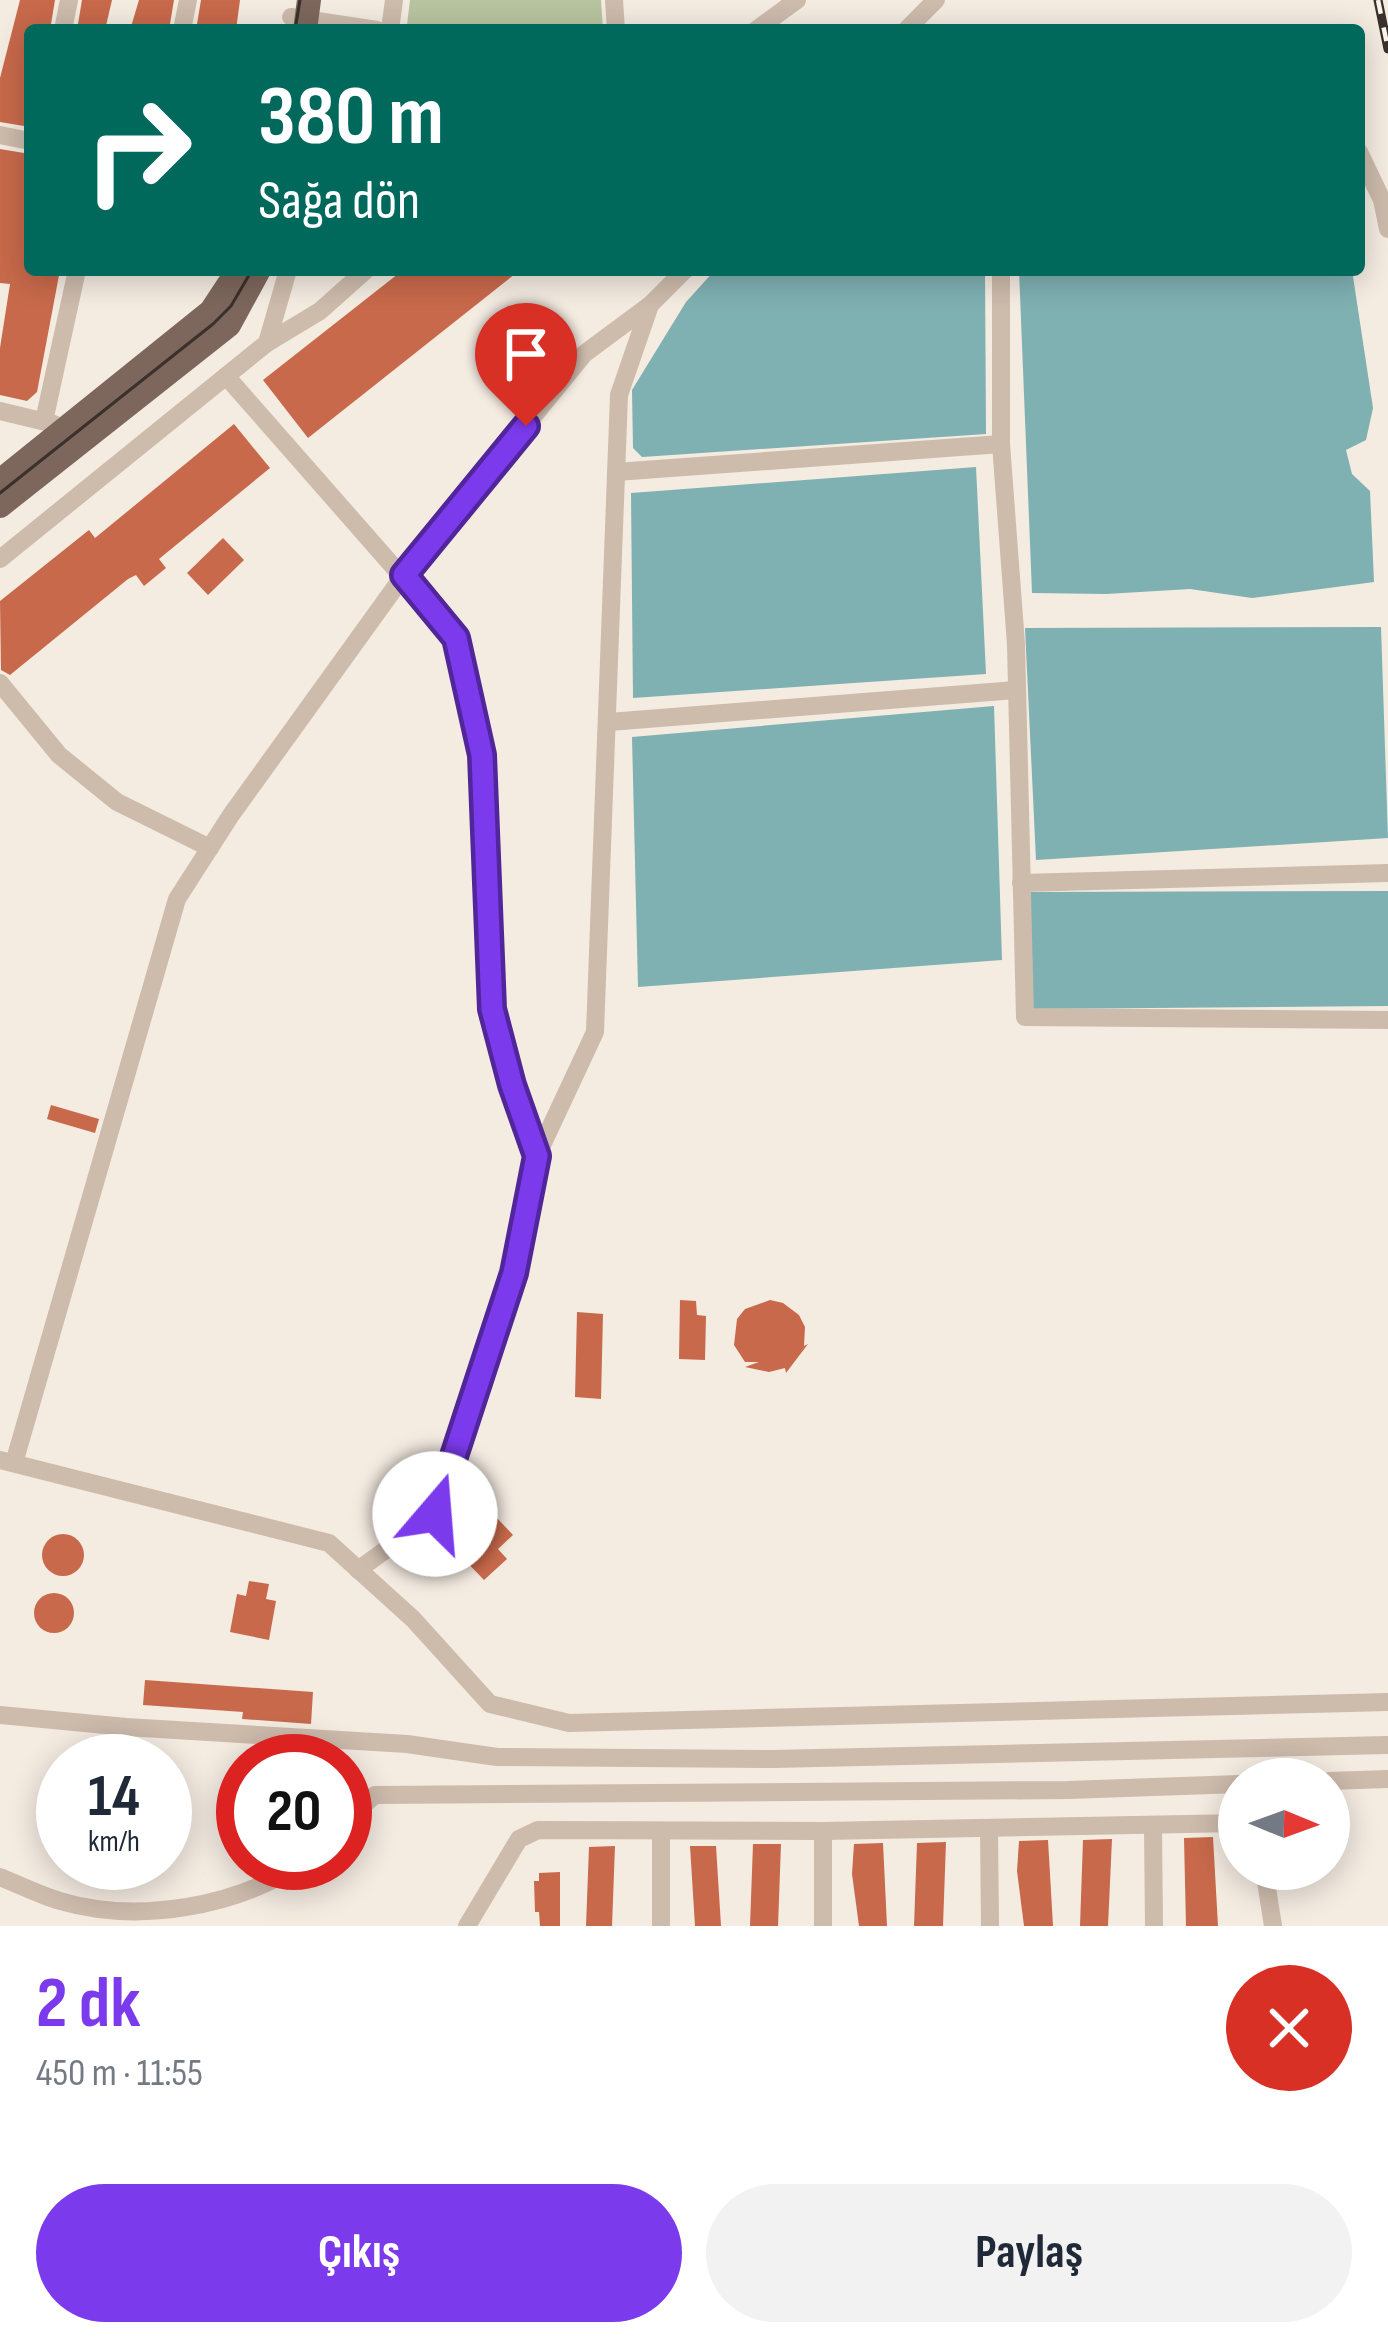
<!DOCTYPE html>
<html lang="tr">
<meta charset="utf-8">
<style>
body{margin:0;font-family:"Sofia Sans Condensed",sans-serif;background:#f2f2f3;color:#1f2937;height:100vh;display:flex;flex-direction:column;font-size:45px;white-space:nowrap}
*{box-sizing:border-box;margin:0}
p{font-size:39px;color:#747a83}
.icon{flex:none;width:66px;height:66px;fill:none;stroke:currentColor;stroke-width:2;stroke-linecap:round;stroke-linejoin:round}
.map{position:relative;height:1926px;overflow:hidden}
.sheet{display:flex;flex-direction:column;background:#fff;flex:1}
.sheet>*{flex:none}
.top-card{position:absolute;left:24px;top:24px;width:1341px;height:252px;border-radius:12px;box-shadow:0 6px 30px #0003;background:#00695c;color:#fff;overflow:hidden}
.needle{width:78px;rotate:91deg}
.controls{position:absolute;left:1218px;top:1758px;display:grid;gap:24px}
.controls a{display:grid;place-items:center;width:132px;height:132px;border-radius:50%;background:#fff;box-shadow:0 6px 30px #0003;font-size:60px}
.speed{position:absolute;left:36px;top:1734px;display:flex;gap:24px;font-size:60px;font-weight:700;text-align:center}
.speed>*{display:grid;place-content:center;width:156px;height:156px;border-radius:50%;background:#fff;box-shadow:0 6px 30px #0003;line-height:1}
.speed small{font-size:30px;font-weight:400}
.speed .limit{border:18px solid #d22;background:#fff;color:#111}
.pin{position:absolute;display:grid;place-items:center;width:102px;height:102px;color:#fff;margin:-123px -51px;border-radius:50% 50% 50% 0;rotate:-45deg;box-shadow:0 0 12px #0007}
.pin .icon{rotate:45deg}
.me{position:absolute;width:132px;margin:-66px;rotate:18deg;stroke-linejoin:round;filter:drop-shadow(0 0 9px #0008)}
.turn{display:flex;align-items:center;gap:42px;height:252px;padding:0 36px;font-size:54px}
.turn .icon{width:156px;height:156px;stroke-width:2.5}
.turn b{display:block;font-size:84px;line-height:102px}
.round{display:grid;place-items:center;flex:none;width:126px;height:126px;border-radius:63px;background:#f2f2f3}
.overview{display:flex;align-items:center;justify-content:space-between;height:204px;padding:0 36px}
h1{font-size:72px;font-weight:700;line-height:90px;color:#7c3aed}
.primary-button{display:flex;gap:24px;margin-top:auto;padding:24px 36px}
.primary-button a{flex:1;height:138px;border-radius:72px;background:#7c3aed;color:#fff;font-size:48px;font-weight:700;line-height:138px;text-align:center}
.primary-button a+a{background:#f2f2f3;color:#1f2937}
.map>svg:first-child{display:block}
.green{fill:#b8c4a0}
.water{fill:#7fb0b2}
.building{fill:#c8694b}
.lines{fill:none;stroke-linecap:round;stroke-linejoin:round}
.minor{stroke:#cdbbac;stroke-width:18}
.major{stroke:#7d675c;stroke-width:24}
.tram{stroke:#3b302b;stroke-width:3}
.rail-casing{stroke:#3b302b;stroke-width:9}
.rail{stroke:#fbf5ee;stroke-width:4.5;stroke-dasharray:14;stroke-linecap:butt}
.route-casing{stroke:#51269a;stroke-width:30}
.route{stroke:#7c3aed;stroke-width:21}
</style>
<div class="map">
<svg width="1388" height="1926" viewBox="0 0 1388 1926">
<rect width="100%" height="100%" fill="#f4ebe1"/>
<!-- green -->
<polygon class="green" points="410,0 601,0 603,30 425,30 407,25"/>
<!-- water -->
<g class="water">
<polygon points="715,270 985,270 986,434 642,457 633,448 632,390 686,302"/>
<polygon points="1019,270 1352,270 1373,408 1366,440 1346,450 1352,474 1370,491 1374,582 1252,598 1190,589 1106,594 1032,593"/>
<polygon points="976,467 986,674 633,698 631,493"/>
<polygon points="1381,627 1388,838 1036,860 1025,628"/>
<polygon points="994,706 1002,960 638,987 632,737"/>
<polygon points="1388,891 1388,1006 1031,1009 1031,892"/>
</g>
<!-- building -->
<g class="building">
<polygon points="20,0 55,0 50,30 30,30 30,98 24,126 0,122 0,78"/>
<polygon points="82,0 112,0 105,30 77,30"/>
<polygon points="139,0 174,0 169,30 130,30"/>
<polygon points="201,0 240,0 236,30 196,30"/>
<polygon points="0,149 30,154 30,270 60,270 37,392 27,401 0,395 0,348 10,284 0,283"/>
<polygon points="403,270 520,270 308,438 263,380"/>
<polygon points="234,424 270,468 159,559 166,568 144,586 136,575 128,579 10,675 1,670 0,601 89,530 95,538"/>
<polygon points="223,538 244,560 208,595 187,573"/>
<polygon points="51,1105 99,1119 95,1133 47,1119"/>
<polygon points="680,1300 696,1301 697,1315 706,1316 705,1360 679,1359"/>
<polygon points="770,1300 783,1303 799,1315 805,1327 804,1346 808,1344 786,1373 785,1368 769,1372 745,1367 759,1362 745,1362 734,1345 737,1319 745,1309"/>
<polygon points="577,1312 603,1314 601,1399 575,1397"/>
<polygon points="496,1517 513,1535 498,1549 507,1559 484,1580 458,1553"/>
<circle cx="63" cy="1555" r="21"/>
<polygon points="249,1581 269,1584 266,1599 276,1601 269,1640 230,1632 237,1594 246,1596"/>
<circle cx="54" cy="1613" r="20"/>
<polygon points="145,1680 313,1692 311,1724 242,1719 243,1712 143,1705"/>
<polygon points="1213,1837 1218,1926 1186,1926 1184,1838"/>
<polygon points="1112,1839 1108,1926 1080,1926 1083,1840"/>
<polygon points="1048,1840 1053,1926 1024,1926 1017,1871 1019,1841"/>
<polygon points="946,1842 943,1926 914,1926 917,1843"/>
<polygon points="883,1843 887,1926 859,1926 852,1874 854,1844"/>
<polygon points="753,1844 781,1844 778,1926 750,1926"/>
<polygon points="615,1846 612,1926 586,1926 589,1847"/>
<polygon points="690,1846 716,1846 721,1926 695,1926"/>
<polygon points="560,1872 560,1926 540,1926 539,1912 535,1912 534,1881 539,1881 539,1873"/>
</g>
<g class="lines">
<!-- minor -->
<g class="minor">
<polyline points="614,0 616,30"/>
<polyline points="291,17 377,30"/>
<polyline points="63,30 69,0"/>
<polyline points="182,30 188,0"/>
<polyline points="390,30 394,0"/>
<polyline points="756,30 797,0"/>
<polyline points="906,30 936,0"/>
<polyline points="0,135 30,141"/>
<polyline points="1359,152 1382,200 1388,229"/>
<polyline points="1001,270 1001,444 1016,644 1025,1017 1388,1020"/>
<polyline points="267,343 320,311 366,270"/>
<polyline points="226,376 456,638 482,755 492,1009 512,1085 537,1156"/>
<polyline points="0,411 54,424"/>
<polyline points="44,421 77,270"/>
<polyline points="616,472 1001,444"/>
<polyline points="0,559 267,343 288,270"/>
<polyline points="0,683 59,755 117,802 210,848"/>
<polyline points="609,722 1016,690"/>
<polyline points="1021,883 1388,873"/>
<polyline points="0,1460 329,1543 413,1619 490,1704 569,1723 1388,1702"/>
<polyline points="14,1463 177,899 231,815 404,575 584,354 650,305"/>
<polyline points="358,1570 435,1514 514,1273 537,1156 595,1032 619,395 650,305 685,270"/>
<polyline points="0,1715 126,1727 407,1744 497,1757 773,1759 1388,1745"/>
<polyline points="1329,1781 1388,1779"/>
<polyline points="345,1821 375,1795 1068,1790 1239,1784"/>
<polyline points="1153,1827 1154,1926"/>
<polyline points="989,1828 990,1926"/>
<polyline points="661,1831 661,1926"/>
<polyline points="823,1831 823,1926"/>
<polyline points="1264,1869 1273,1926"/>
<path d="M0,1877C20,1885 40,1895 60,1901C138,1924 236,1907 302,1863"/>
<polyline points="467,1926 519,1839 538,1830 823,1831 1239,1823"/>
</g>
<!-- major -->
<g class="major">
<polyline points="305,30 309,0"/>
<polyline points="0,481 211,311 238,270"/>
<polyline points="0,506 229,325 259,270"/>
</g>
<!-- tram -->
<g class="tram">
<polyline points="295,30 300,0"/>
<polyline points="0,493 213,324 231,306 252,270"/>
</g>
<defs>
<polyline id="rail" points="1378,0 1388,49"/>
</defs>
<!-- rail casing -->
<use href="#rail" class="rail-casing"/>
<!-- rail -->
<use href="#rail" class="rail"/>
</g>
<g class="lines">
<defs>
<polyline id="route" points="435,1514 514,1273 537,1156 512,1085 492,1009 482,755 456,638 404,575 526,426"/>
</defs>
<!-- route casing -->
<use href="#route" class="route-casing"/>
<!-- route -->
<use href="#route" class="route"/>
</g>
</svg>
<div class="controls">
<a><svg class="needle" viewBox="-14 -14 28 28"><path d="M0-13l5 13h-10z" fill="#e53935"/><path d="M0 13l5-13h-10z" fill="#747a83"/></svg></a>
</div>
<div class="speed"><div>14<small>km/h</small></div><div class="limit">20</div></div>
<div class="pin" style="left:526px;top:426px;background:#d93025"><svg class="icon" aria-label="arrive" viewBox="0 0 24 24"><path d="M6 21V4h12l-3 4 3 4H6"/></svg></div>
<svg class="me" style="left:435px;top:1514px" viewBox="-20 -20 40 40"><circle r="19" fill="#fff"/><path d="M0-13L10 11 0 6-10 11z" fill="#7c3aed"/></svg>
<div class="top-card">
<div class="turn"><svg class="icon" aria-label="right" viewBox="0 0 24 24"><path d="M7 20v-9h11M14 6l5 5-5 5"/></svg><div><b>380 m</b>Sağa dön</div></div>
</div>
</div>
<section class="sheet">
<div class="overview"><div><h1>2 dk</h1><p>450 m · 11:55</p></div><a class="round" style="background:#d93025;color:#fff"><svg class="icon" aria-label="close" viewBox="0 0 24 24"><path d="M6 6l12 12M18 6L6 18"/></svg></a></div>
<div class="primary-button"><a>Çıkış</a><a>Paylaş</a></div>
</section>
